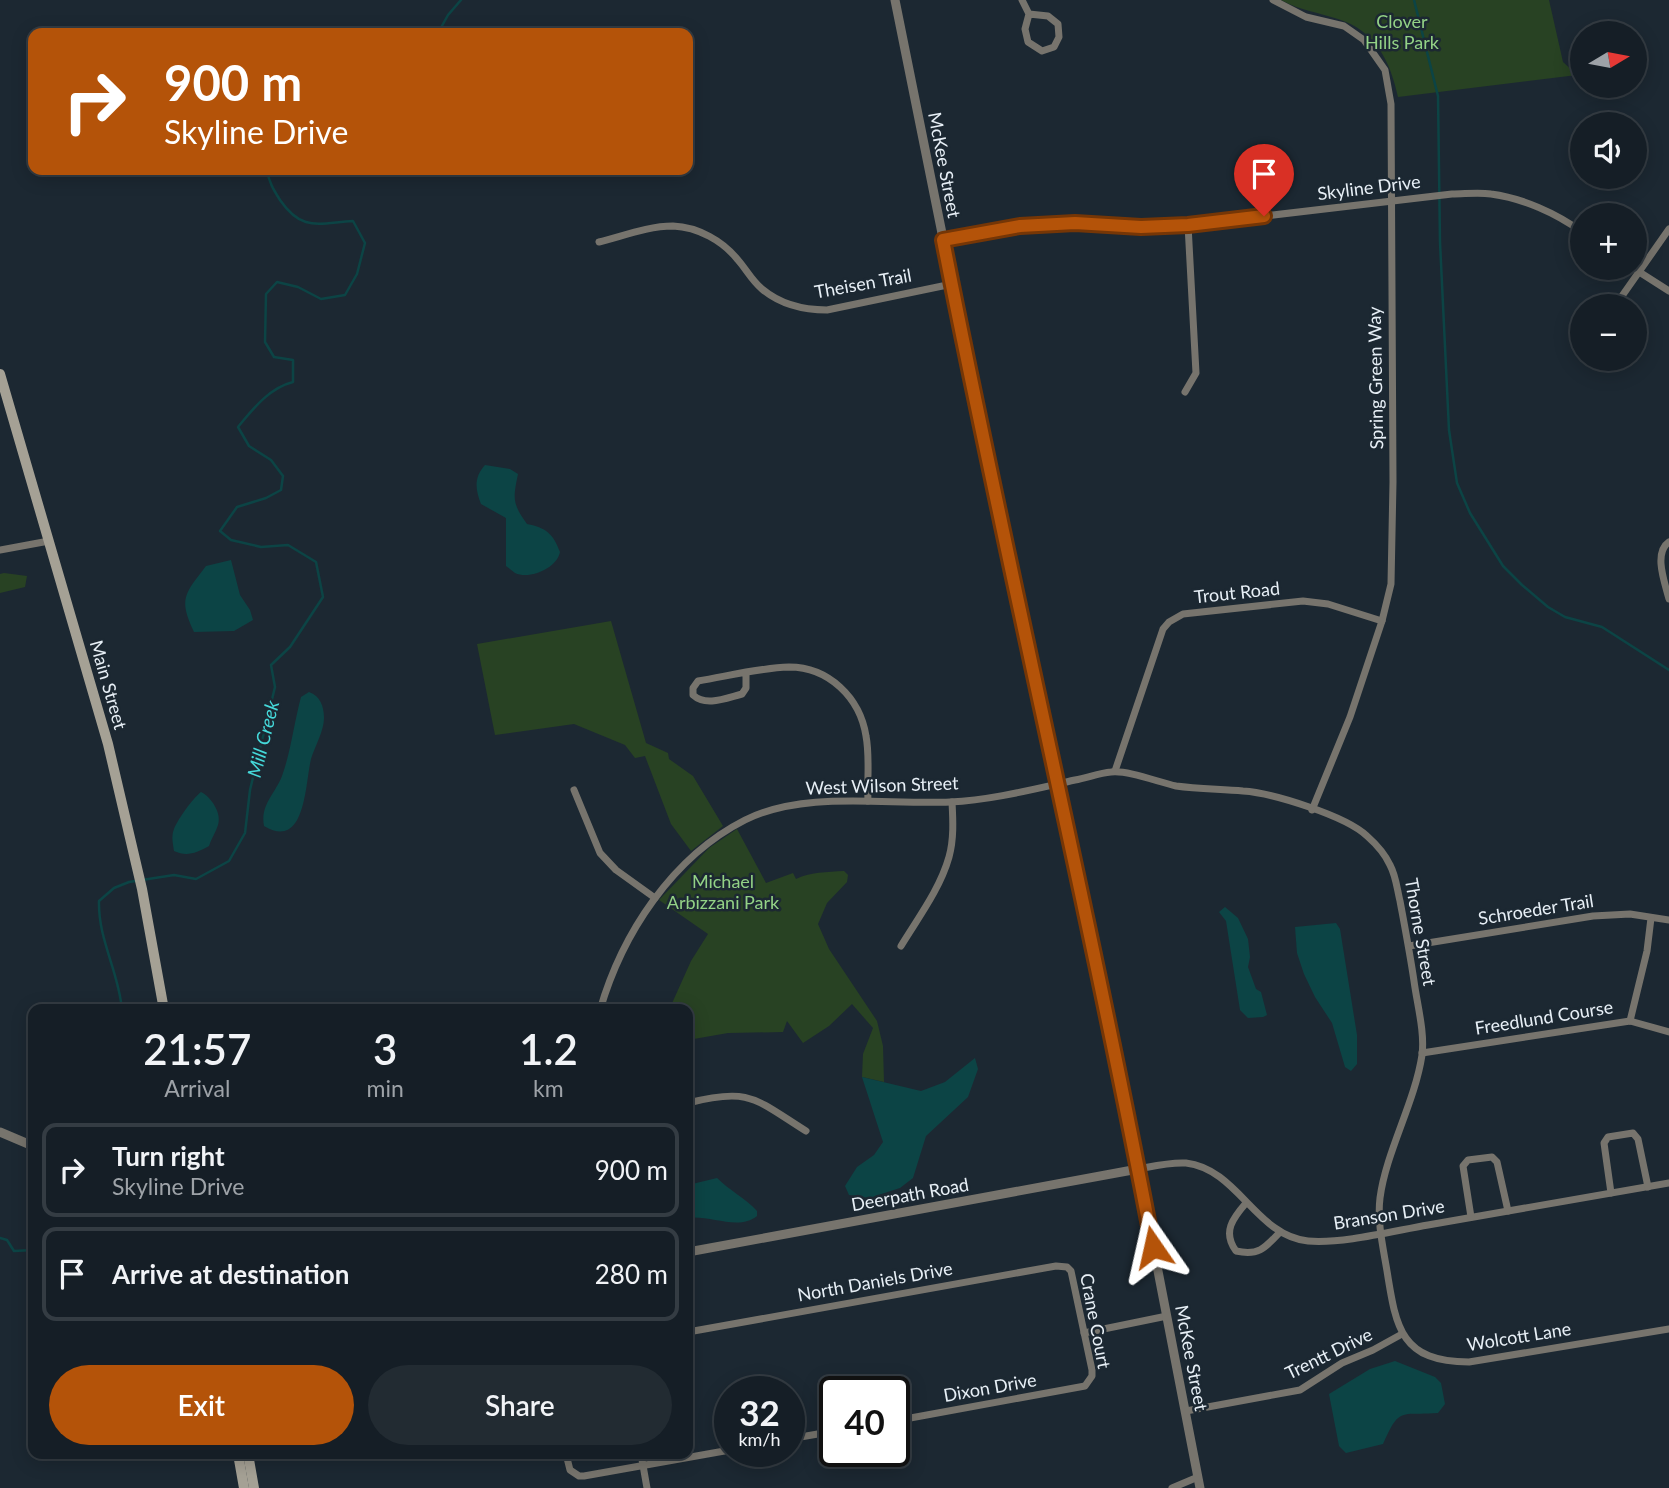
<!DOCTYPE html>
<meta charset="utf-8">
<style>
body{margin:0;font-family:Lato,sans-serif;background:#222b32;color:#f1f3f6;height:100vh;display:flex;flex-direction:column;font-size:26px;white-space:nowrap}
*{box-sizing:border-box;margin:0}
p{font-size:23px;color:#9da2a7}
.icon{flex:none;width:38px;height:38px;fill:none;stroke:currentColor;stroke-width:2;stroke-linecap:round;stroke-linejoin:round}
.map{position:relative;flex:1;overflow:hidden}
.panel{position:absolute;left:28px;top:1004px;width:665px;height:455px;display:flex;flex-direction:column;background:#151e26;border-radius:14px;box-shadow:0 4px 18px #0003,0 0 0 2px #343c43}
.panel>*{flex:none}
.banner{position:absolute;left:28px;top:28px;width:665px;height:147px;border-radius:14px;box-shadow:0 4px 18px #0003,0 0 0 2px #343c43;background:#b45309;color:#fff;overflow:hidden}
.needle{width:46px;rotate:80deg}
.buttons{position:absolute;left:1570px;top:21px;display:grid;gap:14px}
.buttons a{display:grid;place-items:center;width:77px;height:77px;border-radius:50%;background:#151e26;box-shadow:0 4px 18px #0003,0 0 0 2px #343c43;font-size:35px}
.speed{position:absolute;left:714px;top:1376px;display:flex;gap:14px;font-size:35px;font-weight:700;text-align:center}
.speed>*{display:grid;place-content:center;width:91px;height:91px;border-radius:50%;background:#151e26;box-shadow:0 4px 18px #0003,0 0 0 2px #343c43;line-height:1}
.speed small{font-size:18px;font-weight:400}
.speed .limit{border:4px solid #111;border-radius:10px;background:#fff;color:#111}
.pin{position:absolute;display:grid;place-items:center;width:60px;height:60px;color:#fff;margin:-72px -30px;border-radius:50% 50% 50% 0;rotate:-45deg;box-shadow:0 0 7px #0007}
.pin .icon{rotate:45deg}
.me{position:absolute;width:77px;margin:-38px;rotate:349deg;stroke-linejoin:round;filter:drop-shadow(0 0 5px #0008)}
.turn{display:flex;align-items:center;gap:24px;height:147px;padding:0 21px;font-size:32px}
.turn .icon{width:91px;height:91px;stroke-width:2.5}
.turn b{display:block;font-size:49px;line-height:60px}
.eta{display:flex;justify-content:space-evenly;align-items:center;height:119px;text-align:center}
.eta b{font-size:42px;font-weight:600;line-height:49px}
.button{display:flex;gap:14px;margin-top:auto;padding:14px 21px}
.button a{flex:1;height:80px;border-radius:42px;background:#b45309;color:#fff;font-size:28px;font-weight:600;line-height:80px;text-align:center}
.button a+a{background:#222b32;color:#f1f3f6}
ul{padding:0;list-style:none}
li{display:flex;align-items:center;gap:21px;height:94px;margin:0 14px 10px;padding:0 7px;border:4px solid #343c43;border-radius:14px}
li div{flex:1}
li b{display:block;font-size:26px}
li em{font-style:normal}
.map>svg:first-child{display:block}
.green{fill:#284223}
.water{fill:#0c4445}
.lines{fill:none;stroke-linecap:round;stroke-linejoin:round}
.stream{stroke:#0c4445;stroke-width:2.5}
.minor{stroke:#77746d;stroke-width:7}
.tertiary{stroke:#77746d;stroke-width:9}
.secondary{stroke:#a5a195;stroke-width:10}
.route-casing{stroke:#753606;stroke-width:18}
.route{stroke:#b45309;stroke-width:12}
.labels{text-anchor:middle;stroke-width:5;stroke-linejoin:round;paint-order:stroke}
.park-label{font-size:18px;fill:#93d286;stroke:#1c2832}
.street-label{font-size:18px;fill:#e7eff6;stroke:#1c2832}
.water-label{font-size:19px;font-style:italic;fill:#45d9da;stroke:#1c2832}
</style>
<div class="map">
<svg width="1669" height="1488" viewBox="0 0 1669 1488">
<rect width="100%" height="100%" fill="#1c2832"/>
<!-- green -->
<g class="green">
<path d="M1281,0H1549L1563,62L1577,75L1398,97C1390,61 1376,31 1338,19C1317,12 1302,11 1281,0Z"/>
<polygon points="4,573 27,576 25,587 0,593 0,574"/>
<polygon points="611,621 646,743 668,753 669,759 693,776 723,826 691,851 671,824 645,756 635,758 625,745 574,724 495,735 477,644"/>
<path d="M737,829L766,883L793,873L796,879C809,872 828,872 844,871L848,875L847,882L827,903L818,924L829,949L877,1021L883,1046L884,1082L862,1077L863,1054L873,1028L852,1004L829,1026L803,1043L787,1021L783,1032L728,1033L688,1040V1010H669L691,961L708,934L659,900L709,848Z"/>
</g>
<!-- water -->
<g class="water">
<path d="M485,465L510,469L518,474C513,499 512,503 527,524C547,528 553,534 560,552C557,568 530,580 515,573C512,571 509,568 506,566V518L481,504C475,489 474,477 485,465Z"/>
<path d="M231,560L240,595L250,610L253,620L234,631L194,632C178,598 185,594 206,566Z"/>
<path d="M309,692C320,696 324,706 324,718C324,731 315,746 311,759C305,784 306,851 264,826C260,805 275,794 282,776C291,751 294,723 301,697Z"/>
<path d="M201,792C211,797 222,813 218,825C216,832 211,839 209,846C196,853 187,857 174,851C173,844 171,836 174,829C178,819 193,798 201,792Z"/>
<polygon points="1225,907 1238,918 1248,939 1250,957 1248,967 1256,989 1261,992 1267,1015 1263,1017 1248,1018 1240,1010 1226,921 1219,912"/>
<polygon points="1336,923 1340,929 1357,1035 1357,1064 1351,1071 1345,1067 1332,1023 1315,997 1304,974 1297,953 1295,927"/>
<polygon points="975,1058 978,1069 968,1097 926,1136 913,1178 900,1188 869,1198 849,1195 845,1186 857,1167 874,1155 883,1142 862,1077 921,1091 945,1082"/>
<path d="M717,1178C729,1190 745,1198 757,1211V1216C739,1231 710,1215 688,1218V1185Z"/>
<path d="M1395,1361L1435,1377L1441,1383L1445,1404L1438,1413C1401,1416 1400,1405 1383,1444L1346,1453L1339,1446L1329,1394L1370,1369Z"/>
</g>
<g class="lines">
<!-- stream -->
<g class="stream">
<polyline points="1414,0 1438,96 1440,242 1449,430 1457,483 1470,513 1503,566 1522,585 1548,607 1565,617 1602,627 1669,670"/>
<polyline points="438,33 448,15 461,0"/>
<path d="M122,1010C119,972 98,940 99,901L114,888L129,882L174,875L196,879L229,861L245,833L250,790L275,687L271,665L290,647L323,597L316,562L288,545L261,547L231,540L220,531L237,507L266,498L281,490L283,476L271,460L249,446L238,427C253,409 269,388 293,382V360L274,357L265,342L266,294L277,282L298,287L321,299L345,295L357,274L365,243L353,221C318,223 302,232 280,200C273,189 269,182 267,170"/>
<polyline points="0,1238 7,1240 14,1251 33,1250"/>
</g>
<!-- minor -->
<g class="minor">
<polyline points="1022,0 1029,14 1025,29 1028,42 1042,51 1054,47 1059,37 1058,24 1048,16 1029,14"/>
<polyline points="1273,0 1306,17 1344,26 1364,40 1385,70 1391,104 1393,482 1391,584 1382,621 1350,717 1312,810"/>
<path d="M943,240L1020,226L1075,223L1141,227L1188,225L1452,194C1465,194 1478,192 1491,194C1522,198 1556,213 1582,232"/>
<path d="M599,242C623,236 648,226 673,226C698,227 723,241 738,260C746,269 752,281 762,289C781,305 803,310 827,310L952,284"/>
<polyline points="1633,268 1669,291"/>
<polyline points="1615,306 1669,229"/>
<polyline points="1185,392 1196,373 1188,225"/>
<path d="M1669,542C1653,553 1665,583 1669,599"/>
<polyline points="0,550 49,541"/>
<path d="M746,673V688L742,694C726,698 706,707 693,695V688L698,681C728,676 759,668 789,667C829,667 860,698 866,736C870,757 867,780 868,801"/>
<polyline points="1115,771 1163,629 1169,622 1183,614 1303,601 1328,604 1382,621"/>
<polyline points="574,790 600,853 616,870 655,898"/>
<path d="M901,946C918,918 940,889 949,857C954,839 953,820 952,802"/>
<polyline points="1409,946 1593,916 1630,914 1669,920"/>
<path d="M600,1010C622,934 672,857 745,820C805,790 885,805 950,802C992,800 1034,789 1075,780C1087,778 1099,773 1111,772C1128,770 1158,782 1176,786C1198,789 1221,789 1243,791C1273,793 1346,816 1367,836C1376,844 1385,854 1390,865C1396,876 1397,889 1400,901C1405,928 1410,954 1414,981C1417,1004 1425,1032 1422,1055C1415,1102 1386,1152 1380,1198C1377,1222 1383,1247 1387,1271C1396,1328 1401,1362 1469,1362L1669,1329"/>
<polyline points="1630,1021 1647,951 1651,918"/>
<polyline points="1422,1053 1630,1021 1669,1032"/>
<path d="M688,1103C750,1087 755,1099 806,1131"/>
<path d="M1138,1169C1154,1166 1170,1162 1186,1163C1238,1169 1256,1236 1308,1241C1342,1244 1393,1231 1428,1225C1509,1211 1589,1197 1669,1183"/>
<polyline points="1611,1193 1604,1143 1608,1137 1633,1133 1638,1139 1648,1187"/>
<path d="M1246,1203C1233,1218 1222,1232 1236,1251C1259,1256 1265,1248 1280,1232"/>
<polyline points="1471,1217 1463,1166 1468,1160 1492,1157 1497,1162 1508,1211"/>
<polyline points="688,1332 1056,1266 1067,1267 1071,1271 1092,1370 1092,1376 1085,1386 894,1421"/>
<polyline points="1084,1333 1167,1316"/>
<polyline points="1186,1411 1300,1390 1342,1363 1373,1350 1402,1334"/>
<polyline points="789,1439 835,1431"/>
<polyline points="566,1454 570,1470 579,1476 584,1476 730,1450"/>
<polyline points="641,1454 647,1488"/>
<polyline points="1172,1488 1198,1477"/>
</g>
<!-- tertiary -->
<g class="tertiary">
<polyline points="895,0 1007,556 1140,1178 1200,1488"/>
<polyline points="0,1132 33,1146"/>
<polyline points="688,1252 1138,1169"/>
</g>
<!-- secondary -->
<g class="secondary">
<polyline points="0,374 108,744 142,889 164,1010"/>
<polyline points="238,1454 244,1488"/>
<polyline points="248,1454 254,1488"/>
</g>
</g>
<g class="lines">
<defs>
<path id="route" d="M1153,1247C1089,910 1009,577 943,240L1020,226L1075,223L1141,227L1188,225L1264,216"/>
</defs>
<!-- route casing -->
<use href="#route" class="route-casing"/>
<!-- route -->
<use href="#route" class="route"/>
</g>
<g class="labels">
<!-- park labels -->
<g class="park-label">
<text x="1402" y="28">Clover<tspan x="1402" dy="21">Hills Park</tspan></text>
<text x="723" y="888">Michael<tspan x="723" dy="21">Arbizzani Park</tspan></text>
</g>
<!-- street labels -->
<g class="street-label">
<text transform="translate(944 165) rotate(79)" y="6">McKee Street</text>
<text transform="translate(1369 188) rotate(-7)" y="6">Skyline Drive</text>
<text transform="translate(863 284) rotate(-10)" y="6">Theisen Trail</text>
<text transform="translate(1376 378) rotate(-91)" y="6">Spring Green Way</text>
<text transform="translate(1237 593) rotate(-6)" y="6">Trout Road</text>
<text transform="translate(108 685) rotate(74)" y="6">Main Street</text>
<text transform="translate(882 786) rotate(-2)" y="6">West Wilson Street</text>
<text transform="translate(1536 910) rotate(-9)" y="6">Schroeder Trail</text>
<text transform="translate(1420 932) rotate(80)" y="6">Thorne Street</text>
<text transform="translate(1544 1018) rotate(-9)" y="6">Freedlund Course</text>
<text transform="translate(910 1195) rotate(-10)" y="6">Deerpath Road</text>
<text transform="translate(1389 1215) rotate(-9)" y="6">Branson Drive</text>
<text transform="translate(875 1282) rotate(-10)" y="6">North Daniels Drive</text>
<text transform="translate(1095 1321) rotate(79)" y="6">Crane Court</text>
<text transform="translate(1519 1337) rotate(-9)" y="6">Wolcott Lane</text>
<text transform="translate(1329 1354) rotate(-26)" y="6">Trentt Drive</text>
<text transform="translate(1191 1358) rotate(79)" y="6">McKee Street</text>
<text transform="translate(990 1388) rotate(-10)" y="6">Dixon Drive</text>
</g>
<!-- water labels -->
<g class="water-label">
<text transform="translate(263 739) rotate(-76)" y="7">Mill Creek</text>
</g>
</g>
</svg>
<div class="buttons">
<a><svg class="needle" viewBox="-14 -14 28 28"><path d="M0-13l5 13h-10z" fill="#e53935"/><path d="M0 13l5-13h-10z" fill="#9da2a7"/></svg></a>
<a><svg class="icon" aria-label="sound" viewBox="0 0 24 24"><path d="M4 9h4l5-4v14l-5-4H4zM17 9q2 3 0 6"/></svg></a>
<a>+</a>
<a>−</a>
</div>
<div class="speed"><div>32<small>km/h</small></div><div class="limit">40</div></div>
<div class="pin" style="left:1264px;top:216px;background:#d93025"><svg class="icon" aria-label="arrive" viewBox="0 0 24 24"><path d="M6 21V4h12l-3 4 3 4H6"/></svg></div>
<svg class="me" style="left:1153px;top:1247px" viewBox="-20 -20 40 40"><path d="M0-17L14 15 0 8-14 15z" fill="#b45309" stroke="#fff" stroke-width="4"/></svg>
<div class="banner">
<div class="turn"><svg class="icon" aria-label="right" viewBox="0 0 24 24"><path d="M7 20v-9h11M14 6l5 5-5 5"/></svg><div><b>900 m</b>Skyline Drive</div></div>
</div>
<section class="panel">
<div class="eta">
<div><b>21:57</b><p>Arrival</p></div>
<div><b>3</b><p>min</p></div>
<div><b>1.2</b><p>km</p></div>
</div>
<ul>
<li><svg class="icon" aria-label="right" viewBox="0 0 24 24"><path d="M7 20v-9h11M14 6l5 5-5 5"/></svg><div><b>Turn right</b><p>Skyline Drive</p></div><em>900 m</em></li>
<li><svg class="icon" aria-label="arrive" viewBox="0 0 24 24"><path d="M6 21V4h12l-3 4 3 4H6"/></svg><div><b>Arrive at destination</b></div><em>280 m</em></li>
</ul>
<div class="button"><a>Exit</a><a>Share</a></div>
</section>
</div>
